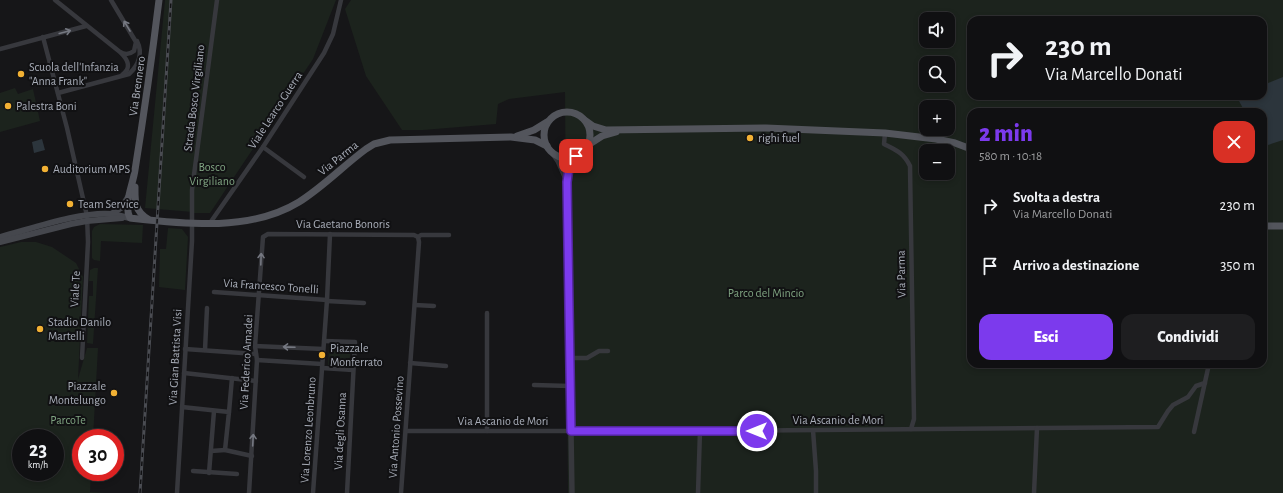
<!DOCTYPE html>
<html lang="it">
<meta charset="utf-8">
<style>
body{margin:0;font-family:"Alegreya Sans",sans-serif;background:#1e1e20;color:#f1f3f6;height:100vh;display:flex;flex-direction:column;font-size:15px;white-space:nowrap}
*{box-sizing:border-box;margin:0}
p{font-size:13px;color:#9c9d9f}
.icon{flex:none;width:22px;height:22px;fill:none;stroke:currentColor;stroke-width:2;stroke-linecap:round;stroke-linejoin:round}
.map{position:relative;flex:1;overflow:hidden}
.panel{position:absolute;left:967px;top:108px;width:300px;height:260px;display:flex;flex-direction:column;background:#101012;border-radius:12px;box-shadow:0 2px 6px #0003,0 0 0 1px #303032}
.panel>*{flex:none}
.banner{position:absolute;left:967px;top:16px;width:300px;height:84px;border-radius:12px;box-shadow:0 2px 6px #0003,0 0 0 1px #303032;background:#101012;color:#f1f3f6;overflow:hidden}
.tools{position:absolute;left:919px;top:12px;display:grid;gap:8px}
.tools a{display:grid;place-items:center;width:36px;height:36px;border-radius:8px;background:#101012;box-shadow:0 2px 6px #0003,0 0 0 1px #303032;font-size:20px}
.speed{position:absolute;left:12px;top:429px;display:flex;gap:8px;font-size:20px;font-weight:700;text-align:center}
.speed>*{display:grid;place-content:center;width:52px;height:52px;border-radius:50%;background:#101012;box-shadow:0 2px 6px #0003,0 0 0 1px #303032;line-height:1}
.speed small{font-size:10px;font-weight:400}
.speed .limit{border:6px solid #d22;background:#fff;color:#111}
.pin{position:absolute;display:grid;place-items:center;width:34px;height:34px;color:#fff;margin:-17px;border-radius:8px;box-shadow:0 2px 6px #0006}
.me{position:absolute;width:44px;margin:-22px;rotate:270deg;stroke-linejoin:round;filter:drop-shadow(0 0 3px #0008)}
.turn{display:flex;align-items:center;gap:14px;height:84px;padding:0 12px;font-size:18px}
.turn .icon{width:52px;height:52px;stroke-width:2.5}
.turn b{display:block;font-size:28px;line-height:34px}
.round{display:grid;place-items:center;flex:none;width:42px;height:42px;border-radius:12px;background:#1e1e20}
.overview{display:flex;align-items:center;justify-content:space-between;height:68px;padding:0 12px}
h1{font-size:24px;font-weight:800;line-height:30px;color:#7c3aed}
.cta{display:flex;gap:8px;margin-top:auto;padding:8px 12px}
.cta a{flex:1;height:46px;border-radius:12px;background:#7c3aed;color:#fff;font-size:16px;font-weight:800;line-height:46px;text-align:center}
.cta a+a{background:#1e1e20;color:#f1f3f6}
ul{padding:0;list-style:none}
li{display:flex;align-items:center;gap:12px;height:60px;padding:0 12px}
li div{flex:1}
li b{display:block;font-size:15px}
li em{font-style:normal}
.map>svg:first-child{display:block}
.green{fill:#1c231d;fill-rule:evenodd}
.water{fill:#2c353c}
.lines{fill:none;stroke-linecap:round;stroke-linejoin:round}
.minor{stroke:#37383d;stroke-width:4.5}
.tertiary{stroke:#37383d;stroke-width:5.5}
.secondary{stroke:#45474d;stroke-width:6}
.primary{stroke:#53555c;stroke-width:7}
.rail-casing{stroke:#4a4c52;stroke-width:3}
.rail{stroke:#111113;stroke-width:1.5;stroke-dasharray:4.5;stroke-linecap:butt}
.oneway{stroke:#757881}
.route-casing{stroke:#51269a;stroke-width:10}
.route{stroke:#7c3aed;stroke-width:7}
.poi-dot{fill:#f2b134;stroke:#111113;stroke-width:1.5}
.labels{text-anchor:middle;stroke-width:4;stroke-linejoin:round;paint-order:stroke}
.poi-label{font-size:12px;fill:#a8adb8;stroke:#111113;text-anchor:start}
.street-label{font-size:12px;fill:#a8adb8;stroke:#111113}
.park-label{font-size:12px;fill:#7fa381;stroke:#111113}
</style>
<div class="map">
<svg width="1283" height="493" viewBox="0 0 1283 493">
<rect width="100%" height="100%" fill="#161618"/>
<!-- green -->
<g class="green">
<polygon points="165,0 336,0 313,59 210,213 194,213 193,212 145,208"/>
<path d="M351,0H1283V493H568L565,92L509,99L498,104L496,124L423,130H402L366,76L345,9ZM926,19H948V41H926ZM971,20H1263V96H971ZM926,63H948V85H926ZM926,107H948V129H926ZM971,112H1263V364H971ZM926,151H948V173H926Z"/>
<polygon points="15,88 18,94 33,89 40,121 0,132 0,93"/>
<polygon points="100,224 143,225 142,243 101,241 100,261 94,260 92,258 92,231 94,227"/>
<polygon points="168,228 182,229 188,237 185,290 159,287 160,249 166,249"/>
<path d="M21,242H36L52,247L76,263L83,277L78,379L87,348H98L93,438H81V472H91L90,492L106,493H0V247ZM21,438H55V472H21Z"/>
<polygon points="94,268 98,268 93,344 87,343 89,296 93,296 93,281 89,281 90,270"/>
<polygon points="329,345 351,347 349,366 328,365"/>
</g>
<!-- water -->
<g class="water">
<polygon points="1283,77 1283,140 1268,145 1263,144 1263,112 1245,112 1239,101 1239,96 1263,96 1263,85"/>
<polygon points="42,139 45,150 34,153 32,142"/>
</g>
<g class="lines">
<!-- minor -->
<g class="minor">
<path d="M55,0L120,52C125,55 129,55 134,51L136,42L111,0"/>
<polyline points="43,37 67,128 87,216 88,242 82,358"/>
<polyline points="0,49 86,26"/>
<path d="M121,53C128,60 132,68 122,75"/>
<path d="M58,93L129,74C139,65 143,53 137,41"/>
<path d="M885,133L884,144C896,150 904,153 910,166L914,419L911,429"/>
<polyline points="263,147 304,177"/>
<polyline points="210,223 263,147 324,53 333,34 341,0"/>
<polyline points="418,237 421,235 449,235"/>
<polyline points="214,292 327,300"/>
<polyline points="327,301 364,303"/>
<polyline points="415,305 434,306"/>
<polyline points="324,341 355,342 347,493"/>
<polyline points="255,346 323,349"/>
<polyline points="185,349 256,354"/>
<polyline points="205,350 207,308"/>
<polyline points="570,358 587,358 599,351 608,351"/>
<polyline points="257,360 322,364"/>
<polyline points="410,363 446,366"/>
<polyline points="322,368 353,370"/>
<polyline points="184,373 256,381"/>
<polyline points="534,385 570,386"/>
<polyline points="182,407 229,412 225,450 252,456"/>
<polyline points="229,412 232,378"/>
<polyline points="813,430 816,471 816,493"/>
<polyline points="406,431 715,431 1158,427 1168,411 1173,405 1188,397 1196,386 1205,383"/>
<polyline points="487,431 487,313"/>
<polyline points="1194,432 1209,364"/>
<polyline points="211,451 225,450"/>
<polyline points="193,471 237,474"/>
<polyline points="209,473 214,411"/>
<polyline points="177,493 192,241 192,190 217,0"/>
<polyline points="249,493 257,360 255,346 263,237 268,234 414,235 418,237"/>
<polyline points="313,493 327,300 330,234"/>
<polyline points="401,493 419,242 418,237"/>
<polyline points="698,493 700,431"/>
<polyline points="1034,493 1037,428"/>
</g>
<!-- tertiary -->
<g class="tertiary">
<polyline points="551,151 558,161 566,179"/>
<polyline points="572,493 567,182 569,168 576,156"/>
</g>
<!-- secondary -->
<g class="secondary">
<polyline points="111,214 121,208 128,197"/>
<path d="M0,237C31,229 81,211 112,214C118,215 124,217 130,218"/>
<polyline points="0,242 71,224 87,221 122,218"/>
</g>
<!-- primary -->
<g class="primary">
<path d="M159,0C152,57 144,114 135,170C133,185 123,204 130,218C185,224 250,232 299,202C323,187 343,166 366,149L374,144L390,140L511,137L535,140L547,146"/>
<circle cx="567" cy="135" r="23"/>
<polyline points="586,121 593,126 606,130 766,128 885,133 936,139 955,143 971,149"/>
<polyline points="517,136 534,130 547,122"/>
<polyline points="588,145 602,136 616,132"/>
<path d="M135,187C135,200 134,211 148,219"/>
<polyline points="1263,226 1283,226"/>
</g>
<defs>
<polyline id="rail" points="140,493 171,0"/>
</defs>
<!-- rail casing -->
<use href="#rail" class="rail-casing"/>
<!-- rail -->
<use href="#rail" class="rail"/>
</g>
<!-- one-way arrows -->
<defs><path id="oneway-shaft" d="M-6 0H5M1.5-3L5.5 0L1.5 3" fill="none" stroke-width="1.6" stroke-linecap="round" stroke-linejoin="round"/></defs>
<g class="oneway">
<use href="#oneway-shaft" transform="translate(127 26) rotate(-121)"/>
<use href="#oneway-shaft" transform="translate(65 32) rotate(-15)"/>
<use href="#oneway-shaft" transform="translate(261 259) rotate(-88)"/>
<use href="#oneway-shaft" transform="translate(289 347) rotate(-178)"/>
<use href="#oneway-shaft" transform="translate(253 440) rotate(-87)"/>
</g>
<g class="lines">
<defs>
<polyline id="route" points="576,156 569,168 567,182 571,431 757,431"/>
</defs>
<!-- route casing -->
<use href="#route" class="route-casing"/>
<!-- route -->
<use href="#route" class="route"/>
</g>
<!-- markers -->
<g class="poi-dot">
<circle cx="21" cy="74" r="4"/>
<circle cx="8" cy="106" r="4"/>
<circle cx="750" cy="138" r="4"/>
<circle cx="45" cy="169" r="4"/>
<circle cx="70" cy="204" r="4"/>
<circle cx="40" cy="329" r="4"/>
<circle cx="322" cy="355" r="4"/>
<circle cx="114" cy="393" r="4"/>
</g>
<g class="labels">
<!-- poi labels -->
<g class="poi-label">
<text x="29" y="71">Scuola dell'Infanzia<tspan x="29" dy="14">"Anna Frank"</tspan></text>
<text x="16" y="110">Palestra Boni</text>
<text x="758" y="142">righi fuel</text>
<text x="53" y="173">Auditorium MPS</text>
<text x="78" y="208">Team Service</text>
<text x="48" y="326">Stadio Danilo<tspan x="48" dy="14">Martelli</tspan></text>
<text x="330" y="352">Piazzale<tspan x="330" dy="14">Monferrato</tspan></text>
<text x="106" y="390" text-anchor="end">Piazzale<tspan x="106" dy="14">Montelungo</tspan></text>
</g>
<!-- street labels -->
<g class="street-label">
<text transform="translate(137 86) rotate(-82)" y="4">Via Brennero</text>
<text transform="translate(194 98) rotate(-83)" y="4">Strada Bosco Virgiliano</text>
<text transform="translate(275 110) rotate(-57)" y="4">Viale Learco Guerra</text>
<text transform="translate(338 158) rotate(-39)" y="4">Via Parma</text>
<text x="343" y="228">Via Gaetano Bonoris</text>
<text transform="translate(901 274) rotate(-91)" y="4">Via Parma</text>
<text transform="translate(271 286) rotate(4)" y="4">Via Francesco Tonelli</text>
<text transform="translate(75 289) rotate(-87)" y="4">Viale Te</text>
<text transform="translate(175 357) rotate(-87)" y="4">Via Gian Battista Visi</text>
<text transform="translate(246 362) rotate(-87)" y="4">Via Federico Amadei</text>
<text x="838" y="424">Via Ascanio de Mori</text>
<text x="503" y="425">Via Ascanio de Mori</text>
<text transform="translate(396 427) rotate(-86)" y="4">Via Antonio Possevino</text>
<text transform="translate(308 430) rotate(-86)" y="4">Via Lorenzo Leonbruno</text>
<text transform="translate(340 431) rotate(-87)" y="4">Via degli Osanna</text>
</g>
<!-- park labels -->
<g class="park-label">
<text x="212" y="171">Bosco<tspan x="212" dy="14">Virgiliano</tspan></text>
<text x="766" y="297">Parco del Mincio</text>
<text x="68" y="424">ParcoTe</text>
</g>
</g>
</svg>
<div class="tools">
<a><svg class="icon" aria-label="sound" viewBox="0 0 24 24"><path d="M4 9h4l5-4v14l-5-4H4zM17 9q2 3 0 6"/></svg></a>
<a><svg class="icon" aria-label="search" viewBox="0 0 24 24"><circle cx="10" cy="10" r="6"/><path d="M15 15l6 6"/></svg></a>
<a>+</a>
<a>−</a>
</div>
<div class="speed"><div>23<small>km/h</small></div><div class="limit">30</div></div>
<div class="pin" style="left:576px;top:156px;background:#d93025"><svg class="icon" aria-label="arrive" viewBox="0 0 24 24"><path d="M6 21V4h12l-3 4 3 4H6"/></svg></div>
<svg class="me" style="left:757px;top:431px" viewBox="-20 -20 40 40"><circle r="17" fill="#7c3aed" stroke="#fff" stroke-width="3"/><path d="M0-11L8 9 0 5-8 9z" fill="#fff"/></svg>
<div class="banner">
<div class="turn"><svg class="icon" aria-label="right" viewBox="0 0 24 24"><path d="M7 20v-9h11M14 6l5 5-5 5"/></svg><div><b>230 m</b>Via Marcello Donati</div></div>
</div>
<section class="panel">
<div class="overview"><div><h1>2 min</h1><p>580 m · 10:18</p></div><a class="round" style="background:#d93025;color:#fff"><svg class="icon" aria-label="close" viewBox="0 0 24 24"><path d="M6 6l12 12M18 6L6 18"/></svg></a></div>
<ul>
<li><svg class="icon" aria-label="right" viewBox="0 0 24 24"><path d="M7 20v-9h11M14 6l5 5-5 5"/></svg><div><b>Svolta a destra</b><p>Via Marcello Donati</p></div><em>230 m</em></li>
<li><svg class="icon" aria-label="arrive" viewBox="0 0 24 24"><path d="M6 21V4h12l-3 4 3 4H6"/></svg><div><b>Arrivo a destinazione</b></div><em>350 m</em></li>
</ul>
<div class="cta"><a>Esci</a><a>Condividi</a></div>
</section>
</div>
